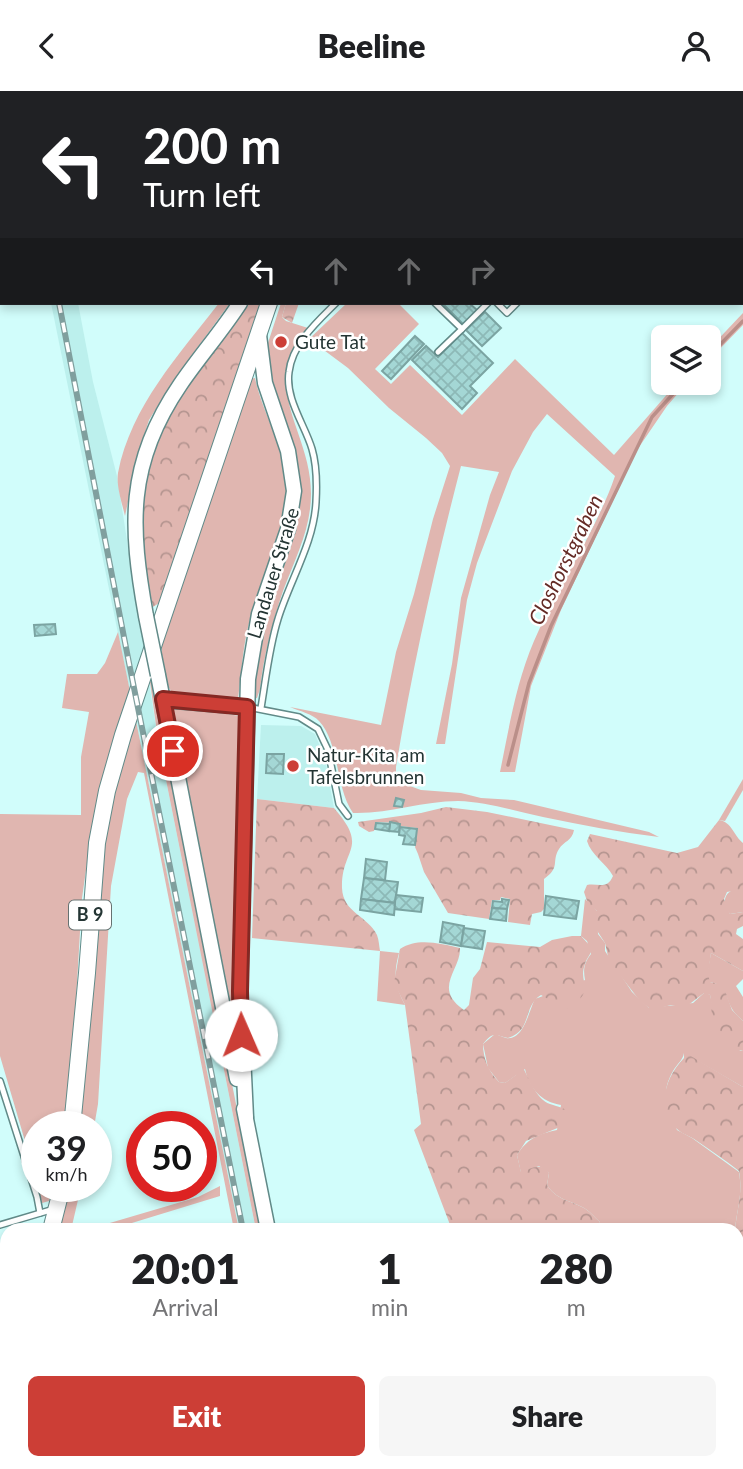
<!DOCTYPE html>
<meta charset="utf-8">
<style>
body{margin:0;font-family:Lato,sans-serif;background:#f6f6f6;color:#202124;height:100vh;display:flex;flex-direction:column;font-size:26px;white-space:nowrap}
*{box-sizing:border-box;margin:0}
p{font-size:23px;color:#757577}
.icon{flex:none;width:38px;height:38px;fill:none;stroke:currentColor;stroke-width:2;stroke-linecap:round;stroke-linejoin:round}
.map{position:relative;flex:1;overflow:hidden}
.drawer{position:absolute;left:0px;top:1132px;width:744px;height:247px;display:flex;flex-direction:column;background:#fff;border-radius:21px 21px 0 0;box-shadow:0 4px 10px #0003}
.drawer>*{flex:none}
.guide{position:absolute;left:0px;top:0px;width:744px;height:214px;box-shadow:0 4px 10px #0003;background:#202124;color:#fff;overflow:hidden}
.buttons{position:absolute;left:651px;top:234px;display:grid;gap:14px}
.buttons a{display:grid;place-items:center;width:70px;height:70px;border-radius:10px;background:#fff;box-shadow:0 4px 10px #0003;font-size:35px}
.speed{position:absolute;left:21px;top:1020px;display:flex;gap:14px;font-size:35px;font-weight:700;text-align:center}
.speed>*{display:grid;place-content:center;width:91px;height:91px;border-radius:50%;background:#fff;box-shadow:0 4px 10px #0003;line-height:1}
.speed small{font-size:18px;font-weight:400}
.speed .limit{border:10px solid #d22;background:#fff;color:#111}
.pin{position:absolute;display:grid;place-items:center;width:60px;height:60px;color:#fff;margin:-30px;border:4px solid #fff;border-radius:50%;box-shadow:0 2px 7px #0007}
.me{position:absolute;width:77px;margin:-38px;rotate:359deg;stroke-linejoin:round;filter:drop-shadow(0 0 5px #0008)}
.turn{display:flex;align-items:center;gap:24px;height:147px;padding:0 28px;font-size:32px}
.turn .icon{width:91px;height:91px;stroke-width:2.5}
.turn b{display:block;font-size:49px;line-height:60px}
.lanes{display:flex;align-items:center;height:66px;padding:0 28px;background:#0003;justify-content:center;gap:35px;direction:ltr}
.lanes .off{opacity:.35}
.eta{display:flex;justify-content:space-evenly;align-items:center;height:119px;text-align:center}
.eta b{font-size:42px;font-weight:800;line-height:49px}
.button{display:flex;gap:14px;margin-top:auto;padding:14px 28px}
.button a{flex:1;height:80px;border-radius:10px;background:#cc3e36;color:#fff;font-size:28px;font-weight:800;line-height:80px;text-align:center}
.button a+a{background:#f6f6f6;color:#202124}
header{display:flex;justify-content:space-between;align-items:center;height:91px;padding:0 28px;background:#fff;font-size:32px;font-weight:800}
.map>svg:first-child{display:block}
.built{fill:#bcf0ed}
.green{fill:#e0b6b0}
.forest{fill:url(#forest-crowns)}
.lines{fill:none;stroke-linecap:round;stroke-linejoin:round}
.stream{stroke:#ba8f89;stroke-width:3.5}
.building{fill:url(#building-cross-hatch);stroke:#7ba4a2;stroke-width:2}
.service-casing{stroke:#618a88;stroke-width:8}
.secondary-casing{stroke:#618a88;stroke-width:17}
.primary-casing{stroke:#618a88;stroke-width:18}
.service{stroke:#fff;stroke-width:5}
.secondary{stroke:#fff;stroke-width:14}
.primary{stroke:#fff;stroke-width:16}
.rail-casing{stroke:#809f9e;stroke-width:6}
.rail{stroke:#fff;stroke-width:3.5;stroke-dasharray:10;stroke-linecap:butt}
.secondary-bridge-casing{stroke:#618a88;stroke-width:17;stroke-linecap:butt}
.secondary-bridge{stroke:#fff;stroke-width:14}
.route-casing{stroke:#852823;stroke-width:18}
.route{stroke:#cc3e36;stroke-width:12}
.poi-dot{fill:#cc3e36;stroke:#fff;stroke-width:2.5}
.labels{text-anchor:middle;stroke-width:5;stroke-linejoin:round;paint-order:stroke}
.shield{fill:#fff;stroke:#667271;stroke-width:2}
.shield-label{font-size:18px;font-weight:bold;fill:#243534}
.poi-label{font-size:19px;fill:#243534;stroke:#fff;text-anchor:start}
.street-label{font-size:19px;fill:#243534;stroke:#fff}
.water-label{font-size:21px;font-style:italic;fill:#642b26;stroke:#fff}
</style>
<header><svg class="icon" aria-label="back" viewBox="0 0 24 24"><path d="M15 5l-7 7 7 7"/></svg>Beeline<svg class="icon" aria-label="person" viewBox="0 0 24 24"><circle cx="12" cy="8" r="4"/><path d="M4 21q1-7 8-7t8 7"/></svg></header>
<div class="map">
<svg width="743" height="1378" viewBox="0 0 743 1378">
<defs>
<pattern id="forest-crowns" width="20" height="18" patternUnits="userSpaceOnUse" patternTransform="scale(1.75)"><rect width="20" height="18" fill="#e0b6b0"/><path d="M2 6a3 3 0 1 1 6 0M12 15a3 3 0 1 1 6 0" fill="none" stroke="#b59590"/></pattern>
<pattern id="building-cross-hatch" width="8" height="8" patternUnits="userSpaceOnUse" patternTransform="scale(1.75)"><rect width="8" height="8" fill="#a4d7d5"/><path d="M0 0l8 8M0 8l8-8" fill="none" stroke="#8db9b7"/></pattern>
</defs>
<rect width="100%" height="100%" fill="#d1fdfb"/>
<!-- built -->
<g class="built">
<polygon points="51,212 78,212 93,291 117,385 158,649 256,1139 239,1139"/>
<polygon points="261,634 301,635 315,643 325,668 334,717 257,708"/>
</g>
<!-- green -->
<g class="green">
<polygon points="0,0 11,2 2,2 0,164"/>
<path d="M219,212H230L173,290L149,329L138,363L125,425C122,412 116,395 118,382C131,315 179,264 219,212Z"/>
<path d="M281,212H286L282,226L286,230L308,237C258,300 311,338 311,403C311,438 295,468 283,500C272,532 264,564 260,598L257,607L253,608L256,557L298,408L268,287L266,258Z"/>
<path d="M347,212H398L419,233L375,278L391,293L410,274L462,324L515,268L614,364L677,292H687L667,315L637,359L561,519L531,595L515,681H500C509,637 516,592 534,550C558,494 595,443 615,385L547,323L533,341L512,380L477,472L467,509L445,653H436L452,573L461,507L490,404L499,381L461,375C435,475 413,574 396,676V690L421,699L461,702L481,707L514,709L649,741L659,746C619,741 581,734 543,726C515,720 487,711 458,710C422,710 389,723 353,722C335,696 340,653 319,630C313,623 299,620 290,616L381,634L396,561L414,503L433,428L450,375L442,362L426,347L389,317L348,277L309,248Z"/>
<polygon points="743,222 743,234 709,269 709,258"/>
<path d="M255,287C262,320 281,350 286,384C294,431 266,475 253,518C243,548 242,578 238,608L173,602C161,590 163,565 161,549L249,288Z"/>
<polygon points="118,541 239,1139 234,1139 144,682 138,681 127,708 111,795 98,1013 94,1036 78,1036 92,737 82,807 72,977 65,1036 37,1036 37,1091 0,965 0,723 81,724 81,666 89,621 62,617 67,583 97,583 105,572"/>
<polygon points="152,590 261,1139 256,1139 158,649 150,591"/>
<polygon points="174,615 240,625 236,943 234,942 171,620"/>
<polygon points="743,688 743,699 725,730 719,729"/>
<path d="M734,798H743V821L730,823C723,813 722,804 734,798Z"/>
<path d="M585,808L597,820L598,843L605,852V860L632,901L649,917L693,912L705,901L710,904L712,912L740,960L743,959V996L684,962C683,969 677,973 673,980C659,1005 669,1015 677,1039L692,1047L739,1081C743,1105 737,1116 735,1139H597L600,1131C594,1126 589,1119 582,1116C568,1109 556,1108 547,1094L549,1082L539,1075L521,1082L517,1064C527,1048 538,1043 557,1039L561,1014C541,1011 529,997 525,978L505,992L499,991L488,977L483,953L495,943C499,944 502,946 506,947C524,950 529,919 535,908L585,889C583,878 584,872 591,863L587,850L581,845Z"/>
<path d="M380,860L399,862C393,884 395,895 405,914L377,910Z"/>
<path d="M711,862L743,880V888L736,895L743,906V930C739,926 734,922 731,916C725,904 726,893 709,891L707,884Z"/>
<polygon points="220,1095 220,1105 109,1139 86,1139 198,1106"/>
<polygon points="38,1096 54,1096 49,1110 42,1112"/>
<polygon points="68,1096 81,1096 71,1139 57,1139"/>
<path d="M7,1304V1372H58L61,1378H7C0,1358 0,1325 7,1304Z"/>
<polygon points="302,1372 339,1372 341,1378 303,1378"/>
</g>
<!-- forest -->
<g class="forest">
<polygon points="244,212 260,212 159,512 153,516 141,462 139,434 149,368 173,315"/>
<polygon points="286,212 299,212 292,232 282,226"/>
<path d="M257,708L334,717C370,758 341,757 342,797C343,822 368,825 377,844C379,849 379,855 380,860L252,847Z"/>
<path d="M446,716L487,721L574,739C572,750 564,750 559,758C551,771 561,776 544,788V818L541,821L532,823L530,834L508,831L510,808L501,806L500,809H492L489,828L448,822L424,781L418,763L415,756L417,737L400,735V732L376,731L374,740L369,741L359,735L358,731L421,722Z"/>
<path d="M719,729C732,731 734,745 743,752V798L727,801L724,808L730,823L743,821V835L737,838L736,843L743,848V880L711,862L708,884L710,891L723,894L732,919L743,930V959C699,966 716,930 710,904L704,902L687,915L671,914L656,918L649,917L640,910L609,870L605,852L596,838L597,820L588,813L584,801L587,794C598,792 607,799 613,785C606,772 591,764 587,750L590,743L677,762L698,756Z"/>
<path d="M572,845H581L592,857C591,864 587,866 585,873C577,894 599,898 566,918L541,904C522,916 533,939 508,947C495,944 493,940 483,953C483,968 489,981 499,991L505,992L516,984L519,976L522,975C529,987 536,1008 550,1013C559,1016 564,1017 572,1022V1031L526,1050L517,1064L521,1081C533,1077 541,1071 549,1082L547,1094C556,1108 568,1109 582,1116C589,1119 594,1126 600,1131L597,1139H452L414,1039L421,1033L405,914L394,892L400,858C418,846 441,853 460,857C461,879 432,897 464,919L469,914L473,887L480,878L487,851L540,856L552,849Z"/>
<path d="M684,961L743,996V1378H652L646,1372H737L735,1139C737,1117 743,1103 739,1080C725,1069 709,1058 694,1048C687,1044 680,1042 675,1036C656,1015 666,985 684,967Z"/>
<polygon points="69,1372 118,1372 98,1378 73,1378"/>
</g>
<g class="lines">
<!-- stream -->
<g class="stream">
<polyline points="709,265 743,230"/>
<polyline points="508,674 529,592 551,535 652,326 683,292"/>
</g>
</g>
<!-- building -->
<g class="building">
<polygon points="442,212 469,212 477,219 463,233"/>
<polygon points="485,221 501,237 482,255 466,239"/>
<polygon points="462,242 493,272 470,295 477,302 462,318 412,269 426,255 438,266"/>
<polygon points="415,245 424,253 391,288 382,280"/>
<polygon points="55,533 56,543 35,545 34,534"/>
<polygon points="267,663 284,663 283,683 266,682"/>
<polygon points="396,707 404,709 402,716 394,715"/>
<polygon points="390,731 400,733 399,741 389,740"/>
<polygon points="376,732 390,733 389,740 375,738"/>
<polygon points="400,736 417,738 415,754 403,753 405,745 399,744"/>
<polygon points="366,768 387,771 385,789 364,787"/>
<polygon points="364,787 398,791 395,812 361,808"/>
<polygon points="396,804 423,807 421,821 394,818"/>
<polygon points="546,805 579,810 576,828 544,824"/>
<polygon points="361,808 395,812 394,824 360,819"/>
<polygon points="502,808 509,809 507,818 492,817 493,810 502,811"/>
<polygon points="492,817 507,818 506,830 490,828"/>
<polygon points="443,831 464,835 461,855 440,851"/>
<polygon points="464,837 485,840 482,858 461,855"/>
</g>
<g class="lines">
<defs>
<g id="service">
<polyline points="435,212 462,238 438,261"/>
<polyline points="497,212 507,222 517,212"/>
<polyline points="462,238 488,212"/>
<polyline points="248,616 299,626 318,638 328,659 339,713 348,725"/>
<path d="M261,617C266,587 269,557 278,528C290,489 314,452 316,411C317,393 317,375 312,358C305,334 285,308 289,281C292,253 317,231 336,212"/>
<polyline points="0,990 37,1106 40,1122"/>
<polyline points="0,1134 54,1118"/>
</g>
<g id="secondary">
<path d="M146,525C130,436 126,373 180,294C199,266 222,240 240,212"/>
<polyline points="158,584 237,988"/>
<polyline points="163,609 247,616"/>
<polyline points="244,1018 268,1139"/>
<polyline points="246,1026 240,900 248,588 259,523 288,438 294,400 288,360 265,292 259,244"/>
<polyline points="347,1372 349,1378"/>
</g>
<g id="primary">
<polyline points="361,0 366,2"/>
<polyline points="326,2 326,0"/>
<polyline points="513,2 514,0"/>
<polyline points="72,1036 87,882 97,752 107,700 123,644 269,212"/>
<polyline points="51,1139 62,1096"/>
<polyline points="0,1278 7,1263"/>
</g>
</defs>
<!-- service casing -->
<use href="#service" class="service-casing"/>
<!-- secondary casing -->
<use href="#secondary" class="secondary-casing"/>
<!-- primary casing -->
<use href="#primary" class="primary-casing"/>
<!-- service -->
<use href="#service" class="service"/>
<!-- secondary -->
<use href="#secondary" class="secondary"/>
<!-- primary -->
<use href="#primary" class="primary"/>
<defs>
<g id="rail">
<polyline points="25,0 25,2"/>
<polyline points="59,212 130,577 243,1139"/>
<polyline points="297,1372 298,1378"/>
</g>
</defs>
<!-- rail casing -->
<use href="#rail" class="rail-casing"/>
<!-- rail -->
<use href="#rail" class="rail"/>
<defs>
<polyline id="secondary-bridge" points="146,525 158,584"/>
</defs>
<!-- secondary-bridge casing -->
<use href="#secondary-bridge" class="secondary-bridge-casing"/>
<!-- secondary-bridge -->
<use href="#secondary-bridge" class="secondary-bridge"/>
</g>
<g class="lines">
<defs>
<polyline id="route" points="173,660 163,608 247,616 240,900 241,944"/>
</defs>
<!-- route casing -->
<use href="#route" class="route-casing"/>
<!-- route -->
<use href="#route" class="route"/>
</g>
<!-- markers -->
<g class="poi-dot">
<circle cx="281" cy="251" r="7"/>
<circle cx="293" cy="675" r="7"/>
</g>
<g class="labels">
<!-- shield labels -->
<rect class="shield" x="69" y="809.5" width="42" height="29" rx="5"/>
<g class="shield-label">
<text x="90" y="830">B 9</text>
</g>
<!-- poi labels -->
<g class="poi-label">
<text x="295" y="258">Gute Tat</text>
<text x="307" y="671">Natur-Kita am<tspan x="307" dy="22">Tafelsbrunnen</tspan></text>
</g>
<!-- street labels -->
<g class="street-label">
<text transform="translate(273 482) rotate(-73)" y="7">Landauer Straße</text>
</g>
<!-- water labels -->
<g class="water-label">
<text transform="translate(566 469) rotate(-64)" y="7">Closhorstgraben</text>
</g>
</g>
</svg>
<div class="buttons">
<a><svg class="icon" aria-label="layers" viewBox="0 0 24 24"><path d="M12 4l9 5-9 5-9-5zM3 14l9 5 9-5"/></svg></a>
</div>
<div class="speed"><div>39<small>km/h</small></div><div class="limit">50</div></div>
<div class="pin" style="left:173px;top:660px;background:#d93025"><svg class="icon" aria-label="arrive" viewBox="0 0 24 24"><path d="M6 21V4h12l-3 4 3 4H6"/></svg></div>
<svg class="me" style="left:241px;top:944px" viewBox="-20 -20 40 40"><circle r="19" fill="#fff"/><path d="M0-13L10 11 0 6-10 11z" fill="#cc3e36"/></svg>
<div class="guide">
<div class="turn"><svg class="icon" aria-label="left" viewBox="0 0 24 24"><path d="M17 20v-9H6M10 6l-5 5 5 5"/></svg><div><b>200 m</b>Turn left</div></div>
<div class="lanes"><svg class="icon" aria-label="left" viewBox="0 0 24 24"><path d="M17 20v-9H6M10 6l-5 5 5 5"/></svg><svg class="icon off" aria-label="ahead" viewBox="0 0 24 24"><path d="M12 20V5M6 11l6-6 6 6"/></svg><svg class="icon off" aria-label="ahead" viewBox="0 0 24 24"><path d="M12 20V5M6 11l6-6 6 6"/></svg><svg class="icon off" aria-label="right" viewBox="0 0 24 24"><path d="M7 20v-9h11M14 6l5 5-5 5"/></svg></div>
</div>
<section class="drawer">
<div class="eta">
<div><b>20:01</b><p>Arrival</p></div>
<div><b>1</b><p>min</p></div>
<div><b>280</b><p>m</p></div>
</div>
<div class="button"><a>Exit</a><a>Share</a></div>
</section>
</div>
